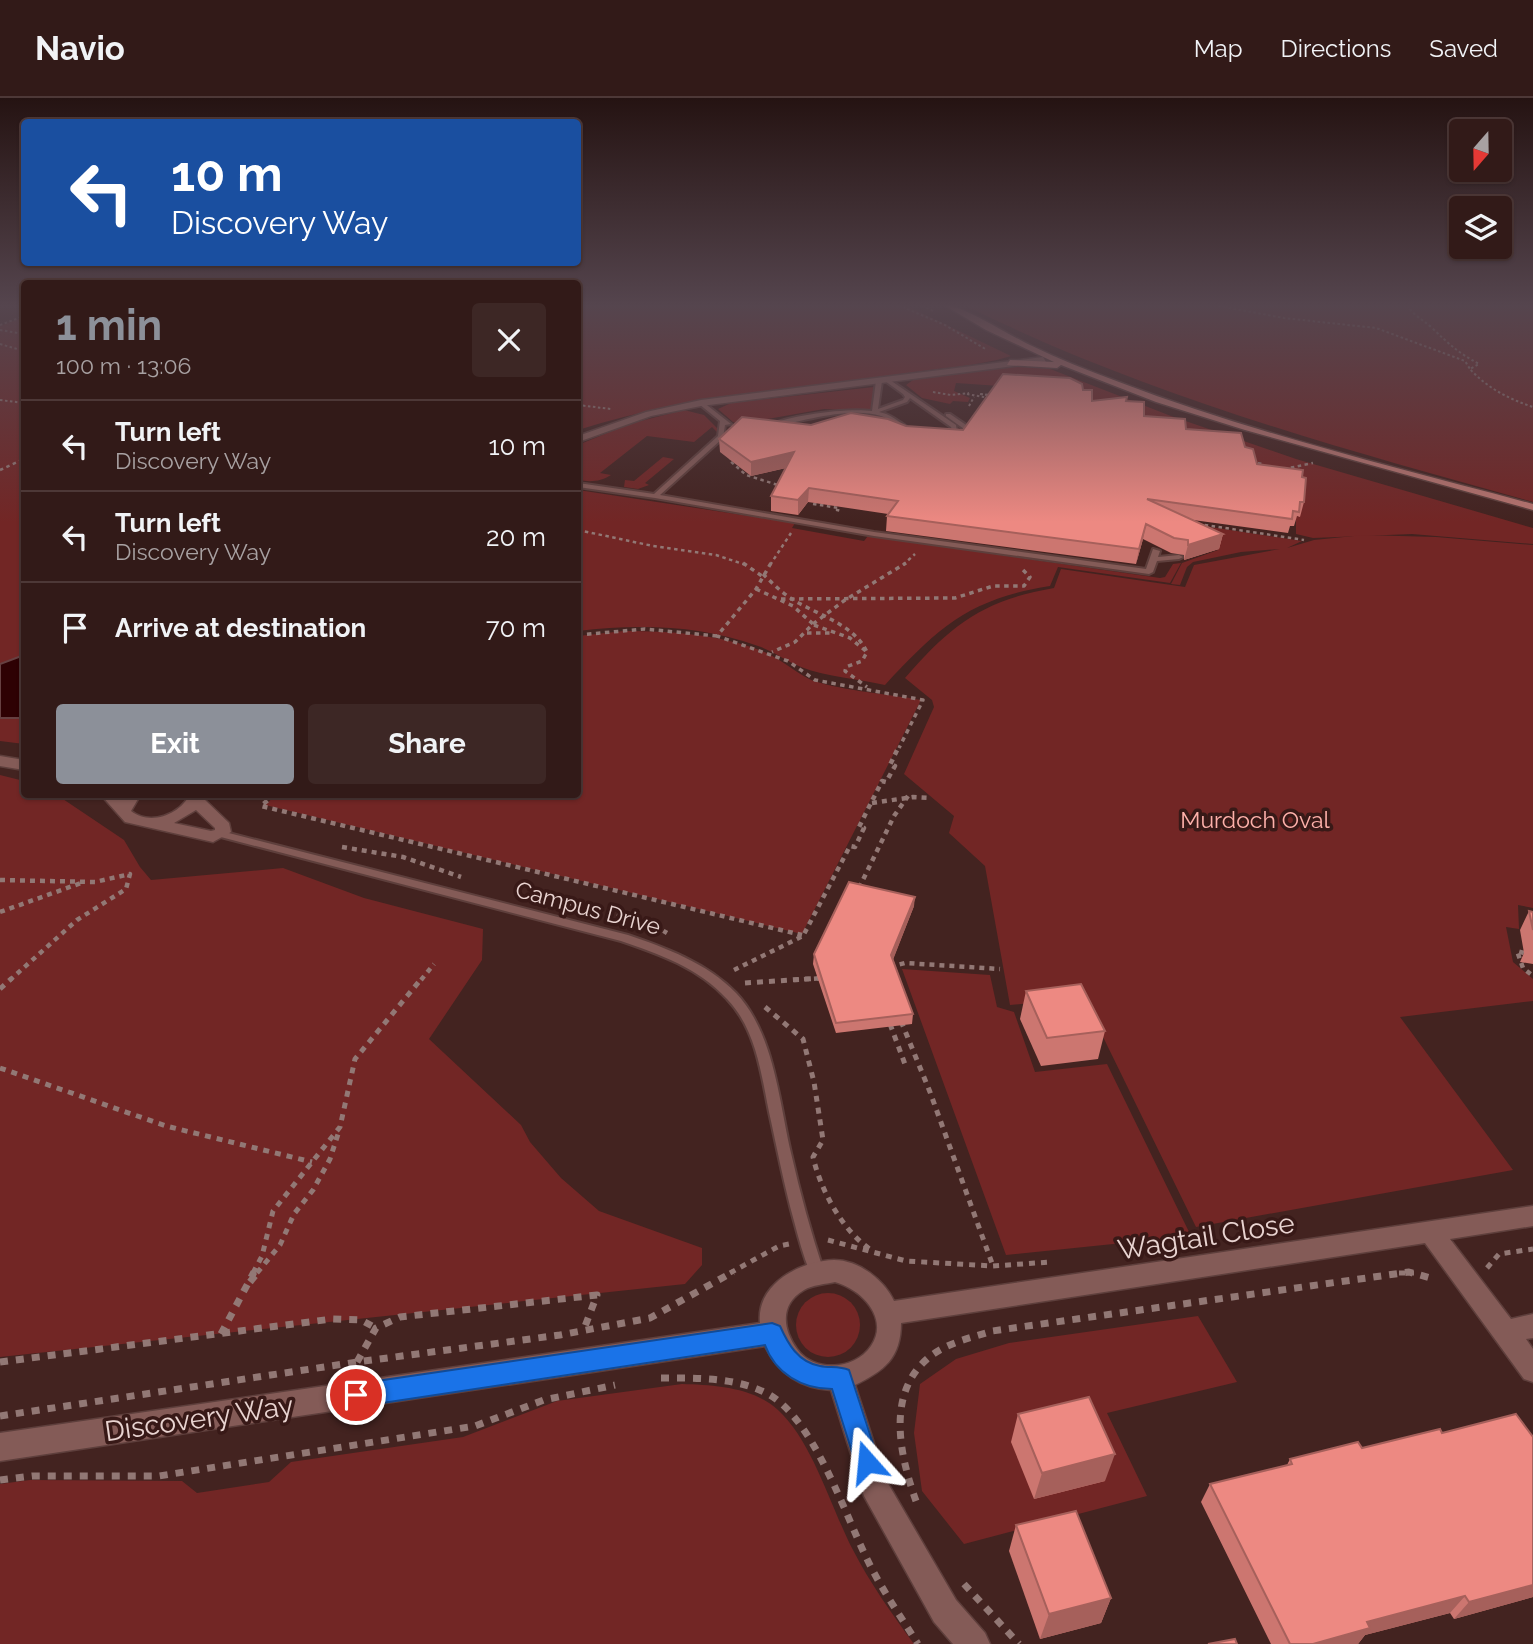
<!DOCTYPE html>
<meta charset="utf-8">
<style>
body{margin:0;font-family:Raleway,sans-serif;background:#3d2725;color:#f1f3f6;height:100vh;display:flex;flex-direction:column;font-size:26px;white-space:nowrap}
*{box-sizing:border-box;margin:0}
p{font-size:23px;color:#a8a1a2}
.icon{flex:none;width:38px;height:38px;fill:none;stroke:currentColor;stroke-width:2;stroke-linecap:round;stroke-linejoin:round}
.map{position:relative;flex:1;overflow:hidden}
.panel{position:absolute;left:21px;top:182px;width:560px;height:518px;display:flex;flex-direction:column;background:#321a18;border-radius:7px;box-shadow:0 2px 5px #0004,0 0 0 2px #4d3837}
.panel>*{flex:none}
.top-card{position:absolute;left:21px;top:21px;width:560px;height:147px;border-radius:7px;box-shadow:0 2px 5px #0004,0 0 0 2px #4d3837;background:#1a4fa0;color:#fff;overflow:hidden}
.needle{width:46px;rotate:200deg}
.tools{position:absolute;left:1449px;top:21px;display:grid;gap:14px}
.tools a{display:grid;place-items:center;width:63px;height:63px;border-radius:7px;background:#321a18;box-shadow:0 2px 5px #0004,0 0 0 2px #4d3837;font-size:35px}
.pin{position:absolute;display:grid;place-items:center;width:60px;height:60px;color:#fff;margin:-30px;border:4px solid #fff;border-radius:50%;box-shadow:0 2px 7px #0007}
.me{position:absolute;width:77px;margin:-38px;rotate:342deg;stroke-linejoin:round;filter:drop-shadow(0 0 5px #0008)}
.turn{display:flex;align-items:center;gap:24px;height:147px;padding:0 35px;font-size:32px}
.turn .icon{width:91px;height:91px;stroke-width:2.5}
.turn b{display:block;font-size:49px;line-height:60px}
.round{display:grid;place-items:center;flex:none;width:74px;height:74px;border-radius:7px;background:#3d2725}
.head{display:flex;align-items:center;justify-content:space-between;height:119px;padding:0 35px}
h1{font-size:42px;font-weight:700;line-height:52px;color:#8c9099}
.button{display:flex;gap:14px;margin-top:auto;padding:14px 35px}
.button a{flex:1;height:80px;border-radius:7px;background:#8c9099;color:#fff;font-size:28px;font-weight:700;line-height:80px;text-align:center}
.button a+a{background:#3d2725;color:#f1f3f6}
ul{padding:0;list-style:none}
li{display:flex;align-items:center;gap:21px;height:91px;padding:0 35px;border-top:2px solid #4d3837}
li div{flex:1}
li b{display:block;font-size:26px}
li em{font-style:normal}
header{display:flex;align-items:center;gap:42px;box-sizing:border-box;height:98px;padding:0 35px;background:#321a18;border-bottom:2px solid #4d3837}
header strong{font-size:33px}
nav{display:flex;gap:38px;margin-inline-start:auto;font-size:24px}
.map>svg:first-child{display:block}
.green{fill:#722625}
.water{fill:#2e0103;stroke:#664041;stroke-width:2}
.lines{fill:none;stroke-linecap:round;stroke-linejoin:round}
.service-casing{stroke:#5e3f3c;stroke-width:4}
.minor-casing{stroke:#5e3f3c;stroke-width:3}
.secondary-casing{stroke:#5e3f3c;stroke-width:3}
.path-far5{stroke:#927875;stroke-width:2;stroke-dasharray:2.5 2.5;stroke-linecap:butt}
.path-far4{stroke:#927875;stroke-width:2.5;stroke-dasharray:3.5 3.5;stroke-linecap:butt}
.path-far3{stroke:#927875;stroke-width:3.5;stroke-dasharray:4.5 4.5;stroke-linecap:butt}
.path-far2{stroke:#927875;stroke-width:4.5;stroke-dasharray:5 5;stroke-linecap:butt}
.path-far1{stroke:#927875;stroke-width:5;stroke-dasharray:6 6;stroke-linecap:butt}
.path{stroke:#927875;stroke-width:7;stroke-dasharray:8 8;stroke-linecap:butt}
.service{fill:#845b57;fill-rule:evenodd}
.minor{fill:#845b57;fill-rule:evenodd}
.secondary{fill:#b5736e;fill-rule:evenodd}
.wall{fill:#cc7670}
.shaded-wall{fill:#a6605b}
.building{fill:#ed8982;stroke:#a6605b;stroke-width:2}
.route{fill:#1a73e8;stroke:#114b97;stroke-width:2}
.labels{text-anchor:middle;stroke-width:7;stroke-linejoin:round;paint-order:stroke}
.park-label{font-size:23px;fill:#feb0aa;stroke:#381917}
.street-label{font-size:23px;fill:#e9d4d1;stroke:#381917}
.near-street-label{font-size:28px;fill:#e9d4d1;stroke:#381917}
</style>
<header>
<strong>Navio</strong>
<nav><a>Map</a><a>Directions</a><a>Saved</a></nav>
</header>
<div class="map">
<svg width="1533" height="1546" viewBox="0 0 1533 1546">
<rect width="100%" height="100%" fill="#432320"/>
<!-- green -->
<g class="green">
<path d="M578,207H905L1011,258C976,269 936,270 900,276C789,292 685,298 578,332Z"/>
<path d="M964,207H1533V404C1339,350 1145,297 964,207Z"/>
<polygon points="24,219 24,646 0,643 0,228"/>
<polygon points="1014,267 1040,267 1171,318 1296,361 1533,430 1533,446 1412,436 1313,440 1296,436 1296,418 1299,419 1081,303 1070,293 956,285 954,293 970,300 968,304 953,303 950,306 922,300 906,287 913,282"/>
<polygon points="874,289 871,311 865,313 824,311 740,326 733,324 718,311 731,305"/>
<path d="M684,312L704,317L719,332L717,334L712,329L694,344L647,338L600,375L611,377C600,384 590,384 578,382V347L629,326Z"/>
<polygon points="663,359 674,361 645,385 649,387 638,391 624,389 625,382 634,383"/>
<path d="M578,392L795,425L792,430L864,443L868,438L1160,480L1165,479L1173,466L1181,465L1170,485L1058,469L1050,488C969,501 939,529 885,587C859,581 827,579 801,569C786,563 773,553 758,548C700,527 638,526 578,533Z"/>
<path d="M1204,428L1302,443L1287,450L1314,442L1364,437L1436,439L1533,447V810L1518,807L1519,831L1506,829L1513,864L1533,881V903L1400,919L1513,1072L1196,1129L1084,900L1010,907L985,768L949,735L954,718L904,676L934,609L932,602L905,580C951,527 983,502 1054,490L1061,471L1185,489L1194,467L1280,451L1241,454L1193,464L1187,469L1180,487L1171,486L1182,465L1218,452Z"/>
<path d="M624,533C671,533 718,536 762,553C780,560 800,578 814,583C845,593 888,596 921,602L802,836L265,707L277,696H578V538Z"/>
<polygon points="0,677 24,683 24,696 57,697 124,742 140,769 151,782 283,770 364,800 483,831 482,862 429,941 521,1027 530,1044 561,1080 599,1113 702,1150 702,1167 685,1186 0,1259"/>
<polygon points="902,871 990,877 997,909 1014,914 1035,974 1107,966 1191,1138 1006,1157"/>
<circle cx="828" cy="1227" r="32"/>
<polygon points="1198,1218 1237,1284 1107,1315 1147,1398 964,1446 922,1393 914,1335 920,1286 956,1261 1009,1245"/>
<path d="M682,1286C714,1287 753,1289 778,1312C813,1344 831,1410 853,1452C870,1485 892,1516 914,1546H0V1386L30,1382L182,1383L197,1395L269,1384L291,1364L463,1339L557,1303Z"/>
</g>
<!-- water -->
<polygon class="water" points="24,557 24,620 0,620 0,566"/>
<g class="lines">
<defs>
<g id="service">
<path d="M887,280L956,327L957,334L942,338V336L952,332L951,329L910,300L907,304L879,314C890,316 898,323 907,329V331L905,332C897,328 890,321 881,318C850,308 803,323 772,329L769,327C793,317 845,310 872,313L876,283L879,281L882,283L878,311L903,302L905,299L903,296L885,283Z"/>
<polygon points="699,304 703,304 731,326 725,327 723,340 660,397 874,434 1146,471 1153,451 1160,453 1158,459 1179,457 1183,459 1179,461 1157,463 1153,474 1149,476 874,438 655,400 578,389 578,385 654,396 718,338 720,323 699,306"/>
<polygon points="946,316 950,316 969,329 968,335 961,340 957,340 957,338 963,333 964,331 946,318"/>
<path d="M221,733L628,837C666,850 707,865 736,895C774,935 779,1003 791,1055C800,1095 811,1135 824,1174L822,1179L817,1181L812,1179C804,1161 799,1142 794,1123C784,1087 777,1050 769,1014C761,975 756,931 727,901C699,870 659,856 621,843L217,738L216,736Z"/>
</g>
<g id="minor">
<polygon points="1043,259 1046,264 701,308 651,318 578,344 578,338 646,314 701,302"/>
<polygon points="0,658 24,662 24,672 0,668"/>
<path d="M100,696H118L122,700L124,696H141L131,713C150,728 180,717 190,696H206L204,701L229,725L231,734L213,744L125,724ZM196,712L215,730V732L211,733L174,725Z"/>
<path d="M1533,1108V1128L1450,1141L1511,1221L1533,1216V1240L1526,1241L1533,1251V1284L1524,1281L1425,1145L901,1225C901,1260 884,1273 855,1287L886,1382L956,1502L985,1535L990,1546H953L934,1524L864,1398L831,1292C801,1290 778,1275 765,1248L0,1363V1335L760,1225C756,1186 800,1163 834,1162C859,1162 884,1182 894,1203ZM835,1184C861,1191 890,1220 871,1248C855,1272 814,1275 797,1251C782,1230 780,1206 804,1192C812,1187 826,1186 835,1184Z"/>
</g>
<path id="secondary" d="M944,207C963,207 1010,238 1030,247C1059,261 1089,273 1119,284C1253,335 1394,369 1533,406V412L1245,332L1156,304L1061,267L1057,270L1007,267L1010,262L1054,264L986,232Z"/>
</defs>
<!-- service casing -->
<use href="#service" class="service-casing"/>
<!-- minor casing -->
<use href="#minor" class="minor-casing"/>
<!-- secondary casing -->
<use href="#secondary" class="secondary-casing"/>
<!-- path-far5 -->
<g class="path-far5">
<polyline points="898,207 945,227 987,252"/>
<polyline points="922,207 933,213"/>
<polyline points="1214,207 1284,220 1376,230 1465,263 1470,271"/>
<path d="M1407,207C1414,218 1422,221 1431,229C1449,246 1457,254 1479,266L1470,271C1487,290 1509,301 1533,309"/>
<polyline points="0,227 24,218"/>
<polyline points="0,232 24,236"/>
<polyline points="0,246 24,253"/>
<polyline points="933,294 951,297 969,295"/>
<polyline points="967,296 989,300"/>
<polyline points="993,297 979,296 994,298"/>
<polyline points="0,302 24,305"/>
<polyline points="578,307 611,311"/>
<polyline points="969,308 974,299"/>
</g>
<!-- path-far4 -->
<g class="path-far4">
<polyline points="732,359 729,362 746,377 781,388"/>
<polyline points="1251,364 1263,366 1266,371"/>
<polyline points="1284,371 1313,365"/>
<polyline points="0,372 24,361"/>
<polyline points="813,406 839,410 837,412 841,413"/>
<polyline points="1201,418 1199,426 1304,442"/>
<polyline points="578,432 653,448 716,457 746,467"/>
<polyline points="770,467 791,435"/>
<polyline points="903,467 915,456"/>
</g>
<!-- path-far3 -->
<g class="path-far3">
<polyline points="743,465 762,478"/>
<polyline points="771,465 756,491 717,538 788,563 815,582 923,602 899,650"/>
<path d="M763,476C772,485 781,494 792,501C817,517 854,526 867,554"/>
<polyline points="756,491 793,508 813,526 795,544 772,554"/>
<polyline points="781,501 955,500 993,488 1024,488 1030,479 1023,472"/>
<polyline points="813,526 845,502 906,465"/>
<polyline points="814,527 850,540 867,554 862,563 846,569 845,573 867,589"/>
<polyline points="807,535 831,535"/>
<polyline points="578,537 645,531 717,538"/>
</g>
<!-- path-far2 -->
<g class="path-far2">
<polyline points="275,696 261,708 802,837"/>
<polyline points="872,705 913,699 930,700"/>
<polyline points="342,749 403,759 461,779"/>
<polyline points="0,782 95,784 130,776 126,791 77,822 10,882"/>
<polyline points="859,790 894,718 908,698"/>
<polyline points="539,798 645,822 667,835"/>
<polyline points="0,814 81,785"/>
<polyline points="1524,855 1517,853 1523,870 1533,878"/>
<polyline points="890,869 905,865 1000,871"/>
<polyline points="734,872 803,838 850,748 855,749 864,730 859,729 882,683 886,684 895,668 890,667 899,648"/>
<polyline points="421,882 434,866"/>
<polyline points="794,882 824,880"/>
</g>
<!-- path-far1 -->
<g class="path-far1">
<polyline points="745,885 821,880"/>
<polyline points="0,891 12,880"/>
<path d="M765,909L803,941L814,984L823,1042L813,1059C821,1093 842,1132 871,1152"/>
<polyline points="901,923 930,994 993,1168"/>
<polyline points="890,926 906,969"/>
<polyline points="0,970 166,1028 312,1064"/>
<polyline points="828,1142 906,1163 993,1168 1051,1164"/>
<polyline points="1487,1170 1499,1156 1533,1151"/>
<polyline points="253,1175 262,1158 273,1113 340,1029 355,961 422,880"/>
<polyline points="257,1175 280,1147 294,1116 313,1092 330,1061 339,1033"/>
<polyline points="730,1175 779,1148 789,1146"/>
<polyline points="1399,1175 1414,1175"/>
</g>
<!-- path -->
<g class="path">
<polyline points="250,1184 258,1174"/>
<polyline points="221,1236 254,1174"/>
<polyline points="0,1264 332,1221 361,1222 376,1230"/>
<polyline points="357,1264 376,1230 400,1219 597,1197 584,1231"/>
<path d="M661,1280C697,1280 734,1279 766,1295C813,1318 845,1417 868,1463C882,1492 901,1519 918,1546"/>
<polyline points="0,1318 357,1264 560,1237 650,1220 733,1174"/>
<polyline points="0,1382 32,1378 159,1378 475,1328 544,1302 615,1287"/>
<path d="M916,1403C900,1358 886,1297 927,1261C945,1245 971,1240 992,1233L1409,1174L1434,1181"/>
<polyline points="964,1486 1019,1546"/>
</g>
<!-- service -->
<use href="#service" class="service"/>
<!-- minor -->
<use href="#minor" class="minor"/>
<!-- secondary -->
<use href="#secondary" class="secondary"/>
</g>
<!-- wall -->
<g class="wall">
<polygon points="1083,292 1092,303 1126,303 1144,318 1245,349 1257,366 1302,379 1304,404 1300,419 1297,418 1294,428 1290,428 1288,435 1193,422 1223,436 1219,451 1184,462 1184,457 1171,455 1143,441 1136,466 886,433 887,418 888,416 808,404 798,417 771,413 771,398 786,370 751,378 720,354 719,341 811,327 906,328 963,332"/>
<polygon points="914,808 893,861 913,916 912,926 836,935 813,866 814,856"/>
<polygon points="1529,813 1533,814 1533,866 1520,864 1524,855 1520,832"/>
<polygon points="1026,893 1105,933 1098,961 1041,968 1020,921"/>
<polygon points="1018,1316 1105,1383 1034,1401 1011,1344"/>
<polygon points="1442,1335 1533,1499 1454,1521 1450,1515 1365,1537 1358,1546 1271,1546 1201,1404 1210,1386 1287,1367 1290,1361 1362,1350"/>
<polygon points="1016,1427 1111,1500 1101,1525 1040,1541 1009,1453"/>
</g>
<!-- shaded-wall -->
<g class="shaded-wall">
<polygon points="794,354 794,368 751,378 751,364"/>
<polygon points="809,390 808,404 798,417 798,402"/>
<polygon points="1146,426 1143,441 1136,466 1139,451"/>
<polygon points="1223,436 1219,451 1184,462 1188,447"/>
<polygon points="915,799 914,808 891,867 891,857"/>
<polygon points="1115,1356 1105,1383 1034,1401 1042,1375"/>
<polygon points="1533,1487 1533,1499 1454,1521 1469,1504"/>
<polygon points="1465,1498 1450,1515 1365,1537 1358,1546 1313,1546 1367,1524"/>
<polygon points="1111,1500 1101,1525 1040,1541 1049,1516"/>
</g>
<!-- building -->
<g class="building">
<polygon points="1003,276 1070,280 1082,286 1083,292 1092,292 1092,303 1127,299 1126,303 1144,304 1144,318 1185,321 1186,331 1241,335 1245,349 1253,351 1257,366 1303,372 1302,379 1306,380 1304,404 1300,404 1299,414 1293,413 1292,421 1147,401 1223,436 1188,447 1188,442 1174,440 1146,426 1139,451 887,418 898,403 809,390 798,402 771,398 794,354 751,364 719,341 742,319 811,327 851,315 888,321 906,328 963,332"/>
<polygon points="849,784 915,799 891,857 913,916 836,925 814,856"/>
<polygon points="1529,813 1533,814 1533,832"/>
<polygon points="1081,886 1105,933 1047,940 1026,893"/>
<polygon points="1089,1299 1115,1356 1042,1375 1018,1316"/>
<polygon points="1516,1316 1533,1339 1533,1487 1469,1504 1465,1498 1367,1524 1370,1530 1313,1546 1290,1546 1210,1386 1292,1366 1290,1361 1358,1344 1362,1350 1440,1331 1442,1335"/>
<polygon points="1076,1413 1111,1500 1049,1516 1016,1427"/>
<polygon points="1235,1541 1237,1546 1208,1546"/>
</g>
<!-- sky -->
<linearGradient id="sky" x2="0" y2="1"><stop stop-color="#251312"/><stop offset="0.49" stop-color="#55454e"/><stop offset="1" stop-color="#55454e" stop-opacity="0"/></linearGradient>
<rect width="1533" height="424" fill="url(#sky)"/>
<!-- route -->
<path class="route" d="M772,1225L780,1228C788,1246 798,1264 820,1268C830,1270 839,1268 849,1272L879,1364L876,1373L867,1377L858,1373L832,1291C802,1291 775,1275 765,1247L356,1309L348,1306L344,1297L348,1289L356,1286Z"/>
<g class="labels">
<!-- park labels -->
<g class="park-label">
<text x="1255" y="730">Murdoch Oval</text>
</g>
<!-- street labels -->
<g class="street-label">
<text transform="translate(588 810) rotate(15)" y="8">Campus Drive</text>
</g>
<!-- near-street labels -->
<g class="near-street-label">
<text transform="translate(1206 1138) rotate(-9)" y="10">Wagtail Close</text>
<text transform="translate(199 1320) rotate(-8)" y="10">Discovery Way</text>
</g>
</g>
</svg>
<div class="tools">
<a><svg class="needle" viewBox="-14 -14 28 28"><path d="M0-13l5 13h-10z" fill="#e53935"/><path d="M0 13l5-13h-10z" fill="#a8a1a2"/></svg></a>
<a><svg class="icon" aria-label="layers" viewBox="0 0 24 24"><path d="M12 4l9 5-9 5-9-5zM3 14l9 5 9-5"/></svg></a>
</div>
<div class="pin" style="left:356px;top:1297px;background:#d93025"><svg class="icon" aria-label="arrive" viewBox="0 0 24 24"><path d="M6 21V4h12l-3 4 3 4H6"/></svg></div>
<svg class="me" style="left:867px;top:1364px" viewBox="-20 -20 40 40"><path d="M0-17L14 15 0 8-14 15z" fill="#1a73e8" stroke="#fff" stroke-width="4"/></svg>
<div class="top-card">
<div class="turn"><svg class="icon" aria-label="left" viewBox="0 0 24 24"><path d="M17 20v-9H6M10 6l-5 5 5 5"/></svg><div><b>10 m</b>Discovery Way</div></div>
</div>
<section class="panel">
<div class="head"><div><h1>1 min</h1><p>100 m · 13:06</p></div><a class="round"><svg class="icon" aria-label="close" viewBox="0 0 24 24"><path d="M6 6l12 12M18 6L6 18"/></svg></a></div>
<ul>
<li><svg class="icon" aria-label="left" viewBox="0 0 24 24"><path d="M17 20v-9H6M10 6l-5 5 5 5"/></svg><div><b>Turn left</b><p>Discovery Way</p></div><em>10 m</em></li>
<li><svg class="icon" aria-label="left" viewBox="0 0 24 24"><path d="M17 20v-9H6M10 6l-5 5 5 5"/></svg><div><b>Turn left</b><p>Discovery Way</p></div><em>20 m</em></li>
<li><svg class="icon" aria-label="arrive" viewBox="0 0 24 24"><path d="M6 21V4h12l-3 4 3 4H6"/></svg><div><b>Arrive at destination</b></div><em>70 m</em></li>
</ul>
<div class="button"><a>Exit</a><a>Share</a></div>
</section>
</div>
